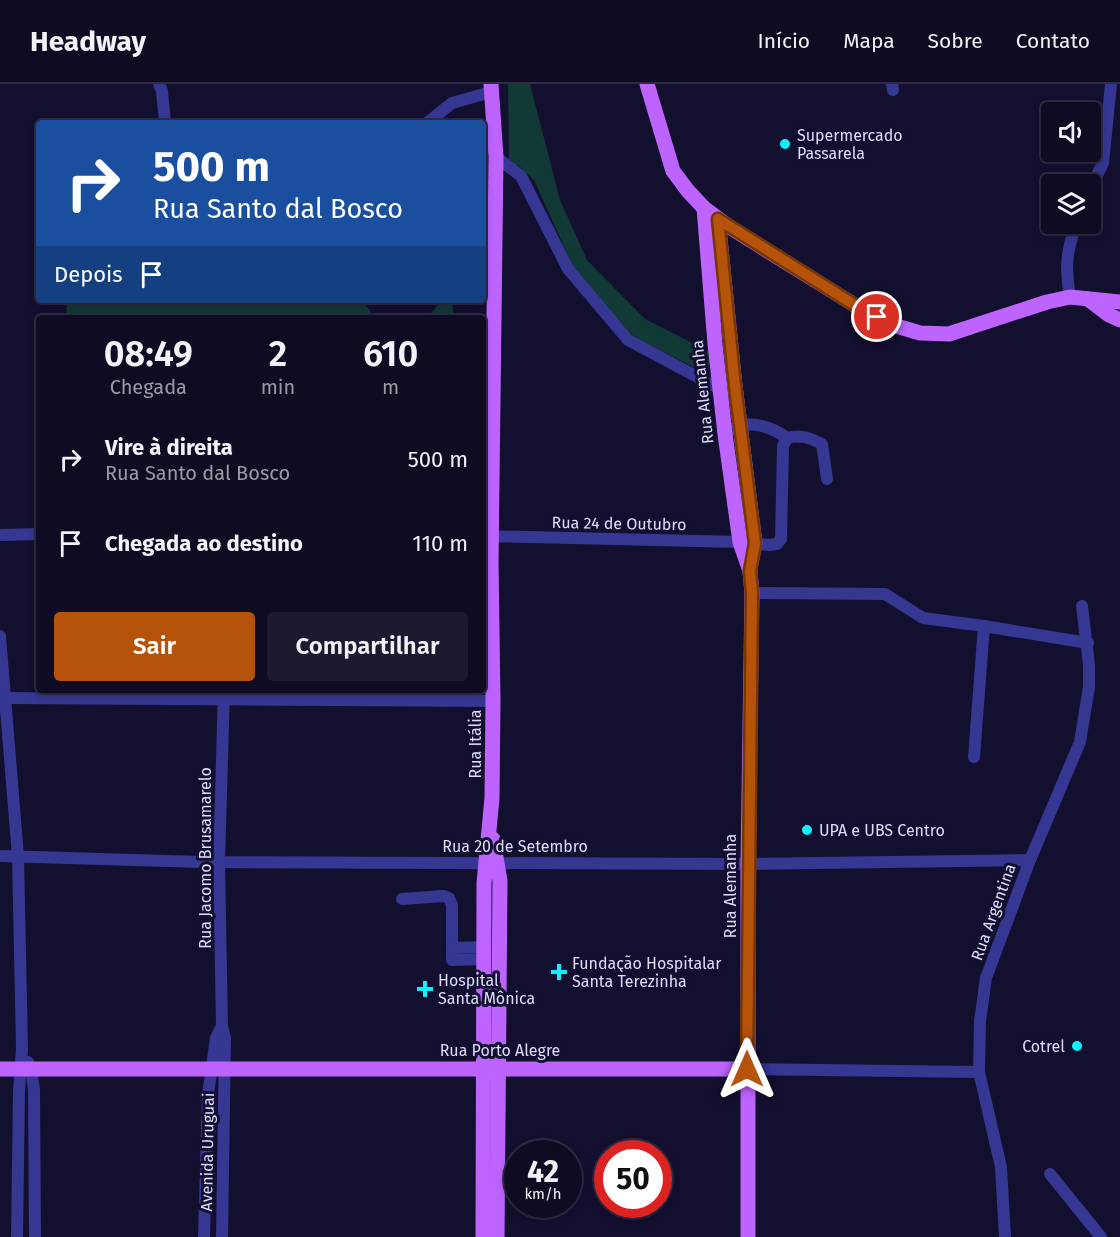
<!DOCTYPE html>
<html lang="pt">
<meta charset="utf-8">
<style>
body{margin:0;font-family:"Fira Sans",sans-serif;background:#1c1930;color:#f1f3f6;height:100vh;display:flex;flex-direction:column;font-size:22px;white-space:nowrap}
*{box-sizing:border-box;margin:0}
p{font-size:20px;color:#9b9ba6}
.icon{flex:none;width:33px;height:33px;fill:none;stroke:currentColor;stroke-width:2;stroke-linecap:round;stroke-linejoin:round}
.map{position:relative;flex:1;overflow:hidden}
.sheet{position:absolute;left:36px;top:231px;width:450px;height:378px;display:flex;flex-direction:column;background:#0e0b23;border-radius:6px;box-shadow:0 3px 9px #0003,0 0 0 2px #2e2b41}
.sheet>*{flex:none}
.guide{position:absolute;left:36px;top:36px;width:450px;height:183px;border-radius:6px;box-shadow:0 3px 9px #0003,0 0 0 2px #2e2b41;background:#1a4fa0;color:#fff;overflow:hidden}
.buttons{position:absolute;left:1041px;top:18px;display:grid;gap:12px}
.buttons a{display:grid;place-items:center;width:60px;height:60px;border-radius:6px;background:#0e0b23;box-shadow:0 3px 9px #0003,0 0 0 2px #2e2b41;font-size:30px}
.speed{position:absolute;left:504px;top:1056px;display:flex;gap:12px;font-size:30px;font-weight:700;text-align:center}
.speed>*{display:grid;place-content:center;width:78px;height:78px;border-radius:50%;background:#0e0b23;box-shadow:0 3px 9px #0003,0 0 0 2px #2e2b41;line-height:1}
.speed small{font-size:15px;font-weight:400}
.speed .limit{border:9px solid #d22;background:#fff;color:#111}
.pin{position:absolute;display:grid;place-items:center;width:51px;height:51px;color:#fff;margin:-26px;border:3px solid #fff;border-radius:50%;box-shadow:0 2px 6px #0007}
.me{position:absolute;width:66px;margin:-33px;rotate:0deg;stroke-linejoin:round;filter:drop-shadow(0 0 4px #0008)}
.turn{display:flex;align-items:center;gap:21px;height:126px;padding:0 18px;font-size:27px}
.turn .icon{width:78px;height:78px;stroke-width:2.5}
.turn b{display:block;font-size:42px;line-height:51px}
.then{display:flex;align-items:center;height:57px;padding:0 18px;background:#0003;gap:12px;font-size:22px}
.eta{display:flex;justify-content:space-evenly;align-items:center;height:102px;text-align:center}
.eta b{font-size:36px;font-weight:600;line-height:42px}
.cta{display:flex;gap:12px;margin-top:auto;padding:12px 18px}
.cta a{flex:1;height:69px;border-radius:6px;background:#b45309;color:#fff;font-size:24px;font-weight:600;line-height:69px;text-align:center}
.cta a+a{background:#1c1930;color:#f1f3f6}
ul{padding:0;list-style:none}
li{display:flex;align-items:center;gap:18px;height:84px;padding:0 18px}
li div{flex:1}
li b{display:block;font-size:22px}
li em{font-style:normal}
header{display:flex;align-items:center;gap:36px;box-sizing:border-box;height:84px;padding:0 30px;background:#0e0b23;border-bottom:2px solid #2e2b41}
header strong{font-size:28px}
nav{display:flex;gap:33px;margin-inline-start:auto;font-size:21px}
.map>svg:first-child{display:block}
.green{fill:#113936}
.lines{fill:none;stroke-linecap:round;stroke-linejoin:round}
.minor{stroke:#353792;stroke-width:12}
.major{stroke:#bd64ff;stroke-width:15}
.route-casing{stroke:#753606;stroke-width:15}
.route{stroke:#b45309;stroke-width:10}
.poi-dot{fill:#09f3ff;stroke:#130f2f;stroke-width:2}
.labels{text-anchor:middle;stroke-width:6;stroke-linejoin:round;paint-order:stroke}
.poi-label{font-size:16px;fill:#dfddff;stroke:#130f2f;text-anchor:start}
.street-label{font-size:16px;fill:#dfddff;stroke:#130f2f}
</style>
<header>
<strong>Headway</strong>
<nav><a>Início</a><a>Mapa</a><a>Sobre</a><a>Contato</a></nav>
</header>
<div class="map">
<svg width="1120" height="1153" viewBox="0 0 1120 1153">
<rect width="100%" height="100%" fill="#130f2f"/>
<!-- green -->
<g class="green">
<polygon points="508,0 530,0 560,116 587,176 645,235 710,268 709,288 705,289 638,255 631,250 575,187 534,96 519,82 509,79"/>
<polygon points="66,216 362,216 375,234 67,234"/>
<polygon points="442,216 453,216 453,234 427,234"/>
</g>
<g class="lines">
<!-- minor -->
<g class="minor">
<polyline points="159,0 162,7 165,39"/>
<polyline points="892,0 893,6"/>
<polyline points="427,39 452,19 491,8"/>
<polyline points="496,73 521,92 568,185 628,256 720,305"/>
<polyline points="1090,105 1103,79 1111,0"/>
<path d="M1070,213C1065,182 1066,170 1076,140"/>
<path d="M733,345C749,335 772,343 787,354"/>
<polyline points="0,451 39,450"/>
<path d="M483,452L740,458L769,461L777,460L781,455L783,362L787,354C800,350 810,354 822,360L827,395"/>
<polyline points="752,509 885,510 923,534 984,542 1088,559"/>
<polyline points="0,552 18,772 22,965 19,1007 17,1153"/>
<polyline points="6,614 493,617"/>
<polyline points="974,673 984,542"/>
<polyline points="0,772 202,778 748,780 1030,776"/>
<polyline points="402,815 444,812 449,814 452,821 452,876 484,875"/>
<polyline points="452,864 484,863"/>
<polyline points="28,978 31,985 34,1006 35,1153"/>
<polyline points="747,985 979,988"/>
<polyline points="1050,1090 1101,1153"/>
<polyline points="204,1153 208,1010 216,954 222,942"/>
<polyline points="222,1153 225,954 222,942 219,778 224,606"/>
<polyline points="1005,1153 1001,1083 979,988 980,937 986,894 1030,776 1080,658 1089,603 1089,581 1082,522"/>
</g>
<!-- major -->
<g class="major">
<polyline points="647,0 673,87 688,107 704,124 731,144 861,225 893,241 920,249 949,250 1047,218 1070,213 1120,218"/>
<polyline points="704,124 715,260 725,350 740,458 750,487 752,509 748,780 748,1153"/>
<polyline points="718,135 735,302 755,459 750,484"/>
<polyline points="1088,215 1109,231 1120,236"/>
<polyline points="493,755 500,797 497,1153"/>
<polyline points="0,985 747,985"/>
<polyline points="483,1153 484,799 492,714 493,617 491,478 496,73 491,0"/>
</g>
</g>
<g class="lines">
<defs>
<polyline id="route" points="747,985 752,509 750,487 755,459 735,302 718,135 861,225 877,233"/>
</defs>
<!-- route casing -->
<use href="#route" class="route-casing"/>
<!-- route -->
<use href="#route" class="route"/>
</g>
<!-- markers -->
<g class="poi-dot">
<circle cx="785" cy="60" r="6"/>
<circle cx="807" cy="746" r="6"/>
<path d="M556 879h6v6h6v6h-6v6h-6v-6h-6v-6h6z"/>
<path d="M422 896h6v6h6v6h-6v6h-6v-6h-6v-6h6z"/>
<circle cx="1077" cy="962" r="6"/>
</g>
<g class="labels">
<!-- poi labels -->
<g class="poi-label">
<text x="797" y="57">Supermercado<tspan x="797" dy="18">Passarela</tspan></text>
<text x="819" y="752">UPA e UBS Centro</text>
<text x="572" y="885">Fundação Hospitalar<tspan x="572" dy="18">Santa Terezinha</tspan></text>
<text x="438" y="902">Hospital<tspan x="438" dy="18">Santa Mônica</tspan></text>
<text x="1065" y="968" text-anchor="end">Cotrel</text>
</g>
<!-- street labels -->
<g class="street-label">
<text transform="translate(702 308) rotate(-96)" y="6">Rua Alemanha</text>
<text transform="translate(619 439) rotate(1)" y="6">Rua 24 de Outubro</text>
<text transform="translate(475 660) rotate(-90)" y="6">Rua Itália</text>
<text x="515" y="768">Rua 20 de Setembro</text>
<text transform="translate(205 774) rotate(-90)" y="6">Rua Jacomo Brusamarelo</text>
<text transform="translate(730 802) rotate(-90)" y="6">Rua Alemanha</text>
<text transform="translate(993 828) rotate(-70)" y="6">Rua Argentina</text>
<text x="500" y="972">Rua Porto Alegre</text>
<text transform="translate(207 1068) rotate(-89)" y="6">Avenida Uruguai</text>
</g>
</g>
</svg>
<div class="buttons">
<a><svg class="icon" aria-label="sound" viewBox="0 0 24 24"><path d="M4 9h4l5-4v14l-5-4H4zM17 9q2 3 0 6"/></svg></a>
<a><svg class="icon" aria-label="layers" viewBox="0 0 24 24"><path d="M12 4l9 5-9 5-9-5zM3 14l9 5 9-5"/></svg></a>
</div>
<div class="speed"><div>42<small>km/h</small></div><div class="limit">50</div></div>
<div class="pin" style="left:877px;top:233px;background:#d93025"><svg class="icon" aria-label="arrive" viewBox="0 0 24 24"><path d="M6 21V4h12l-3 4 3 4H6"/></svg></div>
<svg class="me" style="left:747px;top:985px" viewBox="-20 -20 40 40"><path d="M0-17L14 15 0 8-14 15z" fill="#b45309" stroke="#fff" stroke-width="4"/></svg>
<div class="guide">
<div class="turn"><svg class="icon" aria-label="right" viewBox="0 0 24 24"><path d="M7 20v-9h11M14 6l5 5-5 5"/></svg><div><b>500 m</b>Rua Santo dal Bosco</div></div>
<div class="then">Depois<svg class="icon" aria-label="arrive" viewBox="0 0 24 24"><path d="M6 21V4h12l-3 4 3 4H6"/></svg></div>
</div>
<section class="sheet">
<div class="eta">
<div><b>08:49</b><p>Chegada</p></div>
<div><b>2</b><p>min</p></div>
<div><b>610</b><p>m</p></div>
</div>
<ul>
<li><svg class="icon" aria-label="right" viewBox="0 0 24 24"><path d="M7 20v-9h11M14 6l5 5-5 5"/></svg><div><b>Vire à direita</b><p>Rua Santo dal Bosco</p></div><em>500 m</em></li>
<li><svg class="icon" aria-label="arrive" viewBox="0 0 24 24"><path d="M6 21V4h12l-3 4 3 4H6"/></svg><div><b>Chegada ao destino</b></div><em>110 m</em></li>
</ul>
<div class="cta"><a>Sair</a><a>Compartilhar</a></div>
</section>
</div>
